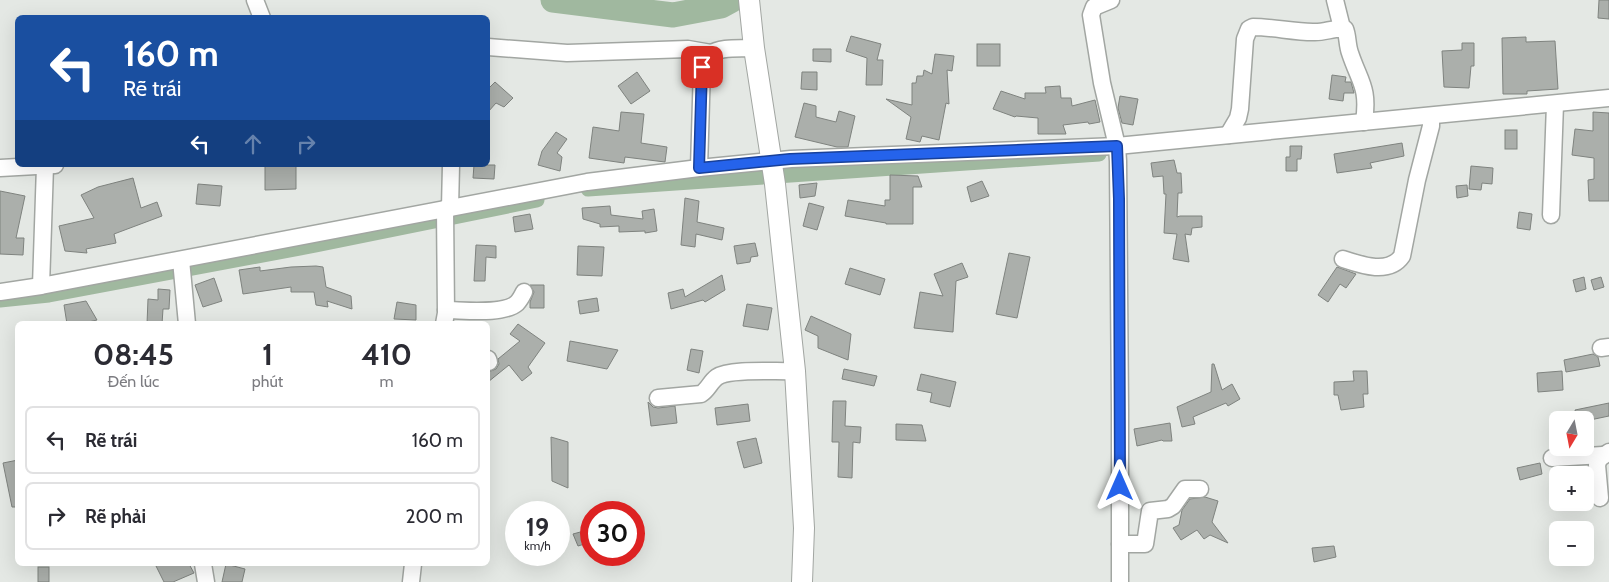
<!DOCTYPE html>
<html lang="vi">
<meta charset="utf-8">
<style>
body{margin:0;font-family:Cabin,sans-serif;background:#f2f2f3;color:#2b2b33;height:100vh;display:flex;flex-direction:column;font-size:19px;white-space:nowrap}
*{box-sizing:border-box;margin:0}
p{font-size:16px;color:#7c7c81}
.icon{flex:none;width:28px;height:28px;fill:none;stroke:currentColor;stroke-width:2;stroke-linecap:round;stroke-linejoin:round}
.map{position:relative;flex:1;overflow:hidden}
.panel{position:absolute;left:15px;top:321px;width:475px;height:245px;display:flex;flex-direction:column;background:#fff;border-radius:8px;box-shadow:0 5px 20px #0002}
.panel>*{flex:none}
.banner{position:absolute;left:15px;top:15px;width:475px;height:152px;border-radius:8px;box-shadow:0 5px 20px #0002;background:#1a4fa0;color:#fff;overflow:hidden}
.needle{width:32px;rotate:190deg}
.fabs{position:absolute;left:1549px;top:411px;display:grid;gap:10px}
.fabs a{display:grid;place-items:center;width:45px;height:45px;border-radius:8px;background:#fff;box-shadow:0 5px 20px #0002;font-size:25px}
.speed{position:absolute;left:505px;top:501px;display:flex;gap:10px;font-size:25px;font-weight:700;text-align:center}
.speed>*{display:grid;place-content:center;width:65px;height:65px;border-radius:50%;background:#fff;box-shadow:0 5px 20px #0002;line-height:1}
.speed small{font-size:12px;font-weight:400}
.speed .limit{border:8px solid #d22;background:#fff;color:#111}
.pin{position:absolute;display:grid;place-items:center;width:42px;height:42px;color:#fff;margin:-21px;border-radius:10px;box-shadow:0 2px 8px #0006}
.me{position:absolute;width:55px;margin:-28px;rotate:0deg;stroke-linejoin:round;filter:drop-shadow(0 0 4px #0008)}
.turn{display:flex;align-items:center;gap:18px;height:105px;padding:0 25px;font-size:22px}
.turn .icon{width:65px;height:65px;stroke-width:2.5}
.turn b{display:block;font-size:35px;line-height:42px}
.lanes{display:flex;align-items:center;height:48px;padding:0 25px;background:#0003;justify-content:center;gap:25px;direction:ltr}
.lanes .off{opacity:.35}
.eta{display:flex;justify-content:space-evenly;align-items:center;height:85px;text-align:center}
.eta b{font-size:30px;font-weight:800;line-height:35px}
ul{padding:0;list-style:none}
li{display:flex;align-items:center;gap:15px;height:68px;margin:0 10px 8px;padding:0 15px;border:2px solid #e1e1e2;border-radius:8px}
li div{flex:1}
li b{display:block;font-size:19px}
li em{font-style:normal}
.map>svg:first-child{display:block}
.lines{fill:none;stroke-linecap:round;stroke-linejoin:round}
.canal{stroke:#a0b89f;stroke-width:15}
.river{stroke:#a0b89f;stroke-width:25}
.building{fill:#abafab;stroke:#7f837f}
.minor-casing{stroke:#a2a6a2;stroke-width:19}
.tertiary-casing{stroke:#a2a6a2;stroke-width:22}
.minor{stroke:#fff;stroke-width:16}
.tertiary{stroke:#fff;stroke-width:20}
.route-casing{stroke:#184099;stroke-width:12}
.route{stroke:#2563eb;stroke-width:9}
</style>
<div class="map">
<svg width="1609" height="582" viewBox="0 0 1609 582">
<rect width="100%" height="100%" fill="#e4e8e4"/>
<g class="lines">
<!-- canal -->
<g class="canal">
<polyline points="588,189 1099,154"/>
<polyline points="0,300 49,295 316,245 537,200"/>
</g>
<!-- river -->
<polyline class="river" points="553,0 673,15 721,6 732,0"/>
</g>
<!-- building -->
<g class="building">
<polygon points="1599,0 1609,0 1609,19 1598,18"/>
<polygon points="851,36 881,44 877,60 883,60 882,85 866,85 867,58 846,51"/>
<polygon points="1526,37 1526,42 1555,41 1558,89 1527,91 1527,94 1503,94 1502,38"/>
<polygon points="1462,43 1474,43 1474,66 1471,66 1469,88 1444,87 1442,51 1462,50"/>
<rect x="977" y="44" width="23" height="22"/>
<polygon points="813,49 831,49 831,62 813,61"/>
<polygon points="935,54 954,56 952,71 947,70 949,104 946,103 939,140 922,136 920,142 906,139 911,117 886,99 912,105 912,83 916,83 917,76 923,76 924,70 932,74"/>
<polygon points="637,72 650,91 631,104 618,86"/>
<polygon points="802,72 817,72 817,90 801,89"/>
<polygon points="1332,75 1346,77 1345,82 1351,82 1354,93 1344,93 1343,101 1329,99"/>
<polygon points="495,82 513,98 504,107 496,103 488,112 488,89"/>
<polygon points="1060,86 1061,98 1071,98 1072,106 1095,100 1100,122 1089,124 1088,122 1063,125 1066,134 1038,134 1038,118 1016,116 1015,117 993,109 1001,91 1025,99 1025,93 1046,93 1045,87"/>
<polygon points="1120,96 1138,99 1133,125 1122,123 1118,108"/>
<polygon points="804,103 816,106 816,117 836,122 839,111 855,116 848,147 837,147 795,137"/>
<polygon points="621,112 644,114 641,143 667,147 665,162 625,157 624,163 589,158 593,127 619,131"/>
<polygon points="1593,112 1609,113 1609,201 1589,201 1588,180 1594,179 1594,158 1572,155 1575,129 1593,131"/>
<rect x="1505" y="130" width="12" height="19"/>
<polygon points="556,132 567,139 557,153 562,157 560,171 538,165 542,151"/>
<polygon points="1402,143 1404,156 1370,163 1372,168 1337,173 1334,154"/>
<polygon points="1290,146 1302,146 1301,159 1297,159 1297,171 1286,171 1286,157 1290,157"/>
<polygon points="1174,160 1177,173 1181,173 1182,193 1178,193 1177,217 1180,216 1202,216 1202,227 1192,228 1191,235 1185,234 1189,262 1173,259 1177,234 1164,233 1166,194 1164,194 1163,176 1153,177 1151,163"/>
<polygon points="474,165 495,165 494,179 473,178"/>
<polygon points="265,166 296,166 296,189 265,190"/>
<polygon points="1471,166 1493,168 1492,184 1482,183 1481,190 1469,189"/>
<polygon points="890,175 918,176 922,187 913,187 913,224 886,224 886,223 845,216 848,200 885,206 885,200 890,200"/>
<polygon points="133,178 141,208 157,202 162,216 114,234 116,243 86,249 87,253 65,251 59,226 94,218 81,195 98,187"/>
<polygon points="982,181 989,196 971,202 967,187"/>
<polygon points="817,183 815,196 800,198 799,185"/>
<polygon points="198,184 222,186 220,206 196,204"/>
<polygon points="1467,185 1468,196 1457,198 1456,186"/>
<polygon points="0,191 25,196 16,238 24,238 23,255 0,254"/>
<polygon points="685,198 699,201 697,222 724,228 722,240 696,234 695,247 681,245"/>
<polygon points="809,203 824,207 817,230 803,226"/>
<polygon points="610,206 611,215 643,219 642,211 654,209 657,231 645,233 645,231 619,232 619,226 600,227 600,224 583,219 582,208"/>
<polygon points="1519,212 1532,214 1530,230 1517,228"/>
<polygon points="530,214 533,229 515,232 513,217"/>
<polygon points="755,243 758,256 751,257 750,262 737,264 734,246"/>
<polygon points="476,245 496,246 496,258 486,257 485,281 474,281"/>
<polygon points="578,246 604,247 602,276 577,275"/>
<polygon points="1009,253 1030,257 1017,318 996,314"/>
<polygon points="962,263 968,277 956,281 953,332 914,328 920,292 943,296 934,274"/>
<polygon points="316,266 323,267 326,287 351,296 352,309 327,301 328,307 316,305 314,292 291,292 291,287 243,294 239,270 260,267 260,271 291,267"/>
<polygon points="1337,267 1356,274 1346,288 1340,284 1328,302 1318,295"/>
<polygon points="850,268 885,279 880,295 845,284"/>
<polygon points="722,275 725,290 705,302 703,300 671,309 668,293 683,289 685,297"/>
<polygon points="1584,277 1586,289 1576,292 1573,280"/>
<polygon points="1601,277 1604,287 1594,290 1591,280"/>
<polygon points="214,278 222,301 203,307 195,285"/>
<polygon points="530,285 544,285 544,308 530,308 530,302 534,292"/>
<polygon points="158,289 170,290 169,309 163,309 162,324 147,324 148,299 158,300"/>
<polygon points="597,298 599,311 580,314 578,301"/>
<polygon points="86,301 97,320 80,324 67,324 64,305"/>
<polygon points="397,302 416,305 416,320 394,319"/>
<polygon points="747,304 772,308 768,330 743,326"/>
<polygon points="811,316 851,334 848,360 818,348 818,336 805,330"/>
<polygon points="518,324 545,343 528,367 532,373 522,381 509,365 488,382 488,372 496,369 499,364 498,359 520,341 510,334"/>
<polygon points="570,341 618,350 607,369 567,361"/>
<polygon points="691,349 703,351 699,373 687,370"/>
<polygon points="1593,354 1598,357 1600,366 1566,372 1564,360"/>
<polygon points="1212,364 1214,364 1222,390 1232,384 1240,399 1228,406 1226,403 1193,417 1195,424 1182,427 1177,407 1211,392"/>
<polygon points="844,369 877,376 874,386 842,379"/>
<polygon points="1353,371 1367,371 1368,394 1363,394 1364,407 1341,410 1338,395 1334,395 1334,382 1354,381"/>
<polygon points="1562,371 1563,390 1538,392 1537,373"/>
<polygon points="921,374 956,382 950,407 930,402 932,393 917,390"/>
<polygon points="833,401 846,401 845,426 861,427 860,443 853,442 852,478 838,477 839,442 832,442"/>
<polygon points="648,402 653,407 658,408 675,406 677,423 651,426"/>
<polygon points="1609,403 1609,416 1590,420 1577,420 1575,410"/>
<polygon points="748,404 750,421 717,425 715,408"/>
<polygon points="1170,423 1172,441 1163,441 1162,440 1137,446 1134,429"/>
<polygon points="896,424 922,425 926,441 896,440"/>
<polygon points="551,437 568,442 568,488 552,481"/>
<polygon points="756,438 762,463 744,468 737,442"/>
<polygon points="18,460 18,507 12,507 3,463"/>
<polygon points="1540,463 1542,474 1520,480 1517,468"/>
<polygon points="1205,497 1218,501 1212,522 1228,543 1210,535 1204,539 1197,530 1181,540 1173,528 1179,525 1182,510 1190,499"/>
<polygon points="584,531 588,543 578,546 573,534"/>
<polygon points="1334,546 1336,557 1314,562 1312,548"/>
<polygon points="155,564 189,564 194,573 173,582 164,582"/>
<polygon points="226,564 245,569 242,582 222,582"/>
<rect x="38" y="567" width="11" height="15"/>
</g>
<g class="lines">
<defs>
<g id="minor">
<polyline points="255,0 262,18"/>
<polyline points="1111,0 1094,7 1091,15 1102,83 1117,146 1118,161 1120,409 1120,582"/>
<polyline points="1335,0 1342,28"/>
<polyline points="488,47 567,53 688,49 711,53"/>
<path d="M1228,135L1238,118L1240,109L1245,39L1249,29L1253,27C1273,27 1293,32 1313,32C1324,33 1335,27 1345,29C1348,36 1347,45 1350,53C1360,83 1369,87 1364,122"/>
<polyline points="0,168 55,165"/>
<path d="M699,168L702,67C704,62 705,57 710,54C721,46 742,49 754,48"/>
<polyline points="450,208 451,165"/>
<polyline points="1551,215 1555,104"/>
<path d="M1343,259C1361,265 1389,275 1402,256L1417,180L1431,126V119L1429,116"/>
<polyline points="181,260 187,324"/>
<polyline points="41,286 45,166"/>
<polyline points="0,292 41,286 587,182 699,168 791,159 1117,146 1609,98"/>
<path d="M446,310C463,310 504,315 517,303C520,300 522,296 524,292"/>
<polyline points="444,324 446,313 445,209"/>
<polyline points="1601,348 1609,347"/>
<polyline points="488,359 489,362"/>
<path d="M658,398L701,394C708,390 710,382 717,377C730,368 778,372 795,371"/>
<polyline points="1552,458 1603,455"/>
<polyline points="1600,498 1597,465 1599,459 1609,452"/>
<polyline points="1120,544 1145,544 1150,511 1168,509 1173,506 1185,489 1200,489"/>
<polyline points="203,564 206,582"/>
<polyline points="411,582 413,564"/>
</g>
<polyline id="tertiary" points="749,0 754,48 775,184 795,371 804,528 802,582"/>
</defs>
<!-- minor casing -->
<use href="#minor" class="minor-casing"/>
<!-- tertiary casing -->
<use href="#tertiary" class="tertiary-casing"/>
<!-- minor -->
<use href="#minor" class="minor"/>
<!-- tertiary -->
<use href="#tertiary" class="tertiary"/>
</g>
<g class="lines">
<defs>
<polyline id="route" points="702,67 699,168 790,159 1117,146 1119,199 1120,486"/>
</defs>
<!-- route casing -->
<use href="#route" class="route-casing"/>
<!-- route -->
<use href="#route" class="route"/>
</g>
</svg>
<div class="fabs">
<a><svg class="needle" viewBox="-14 -14 28 28"><path d="M0-13l5 13h-10z" fill="#e53935"/><path d="M0 13l5-13h-10z" fill="#7c7c81"/></svg></a>
<a>+</a>
<a>−</a>
</div>
<div class="speed"><div>19<small>km/h</small></div><div class="limit">30</div></div>
<div class="pin" style="left:702px;top:67px;background:#d93025"><svg class="icon" aria-label="arrive" viewBox="0 0 24 24"><path d="M6 21V4h12l-3 4 3 4H6"/></svg></div>
<svg class="me" style="left:1120px;top:486px" viewBox="-20 -20 40 40"><path d="M0-17L14 15 0 8-14 15z" fill="#2563eb" stroke="#fff" stroke-width="4"/></svg>
<div class="banner">
<div class="turn"><svg class="icon" aria-label="left" viewBox="0 0 24 24"><path d="M17 20v-9H6M10 6l-5 5 5 5"/></svg><div><b>160 m</b>Rẽ trái</div></div>
<div class="lanes"><svg class="icon" aria-label="left" viewBox="0 0 24 24"><path d="M17 20v-9H6M10 6l-5 5 5 5"/></svg><svg class="icon off" aria-label="ahead" viewBox="0 0 24 24"><path d="M12 20V5M6 11l6-6 6 6"/></svg><svg class="icon off" aria-label="right" viewBox="0 0 24 24"><path d="M7 20v-9h11M14 6l5 5-5 5"/></svg></div>
</div>
<section class="panel">
<div class="eta">
<div><b>08:45</b><p>Đến lúc</p></div>
<div><b>1</b><p>phút</p></div>
<div><b>410</b><p>m</p></div>
</div>
<ul>
<li><svg class="icon" aria-label="left" viewBox="0 0 24 24"><path d="M17 20v-9H6M10 6l-5 5 5 5"/></svg><div><b>Rẽ trái</b></div><em>160 m</em></li>
<li><svg class="icon" aria-label="right" viewBox="0 0 24 24"><path d="M7 20v-9h11M14 6l5 5-5 5"/></svg><div><b>Rẽ phải</b></div><em>200 m</em></li>
</ul>
</section>
</div>
